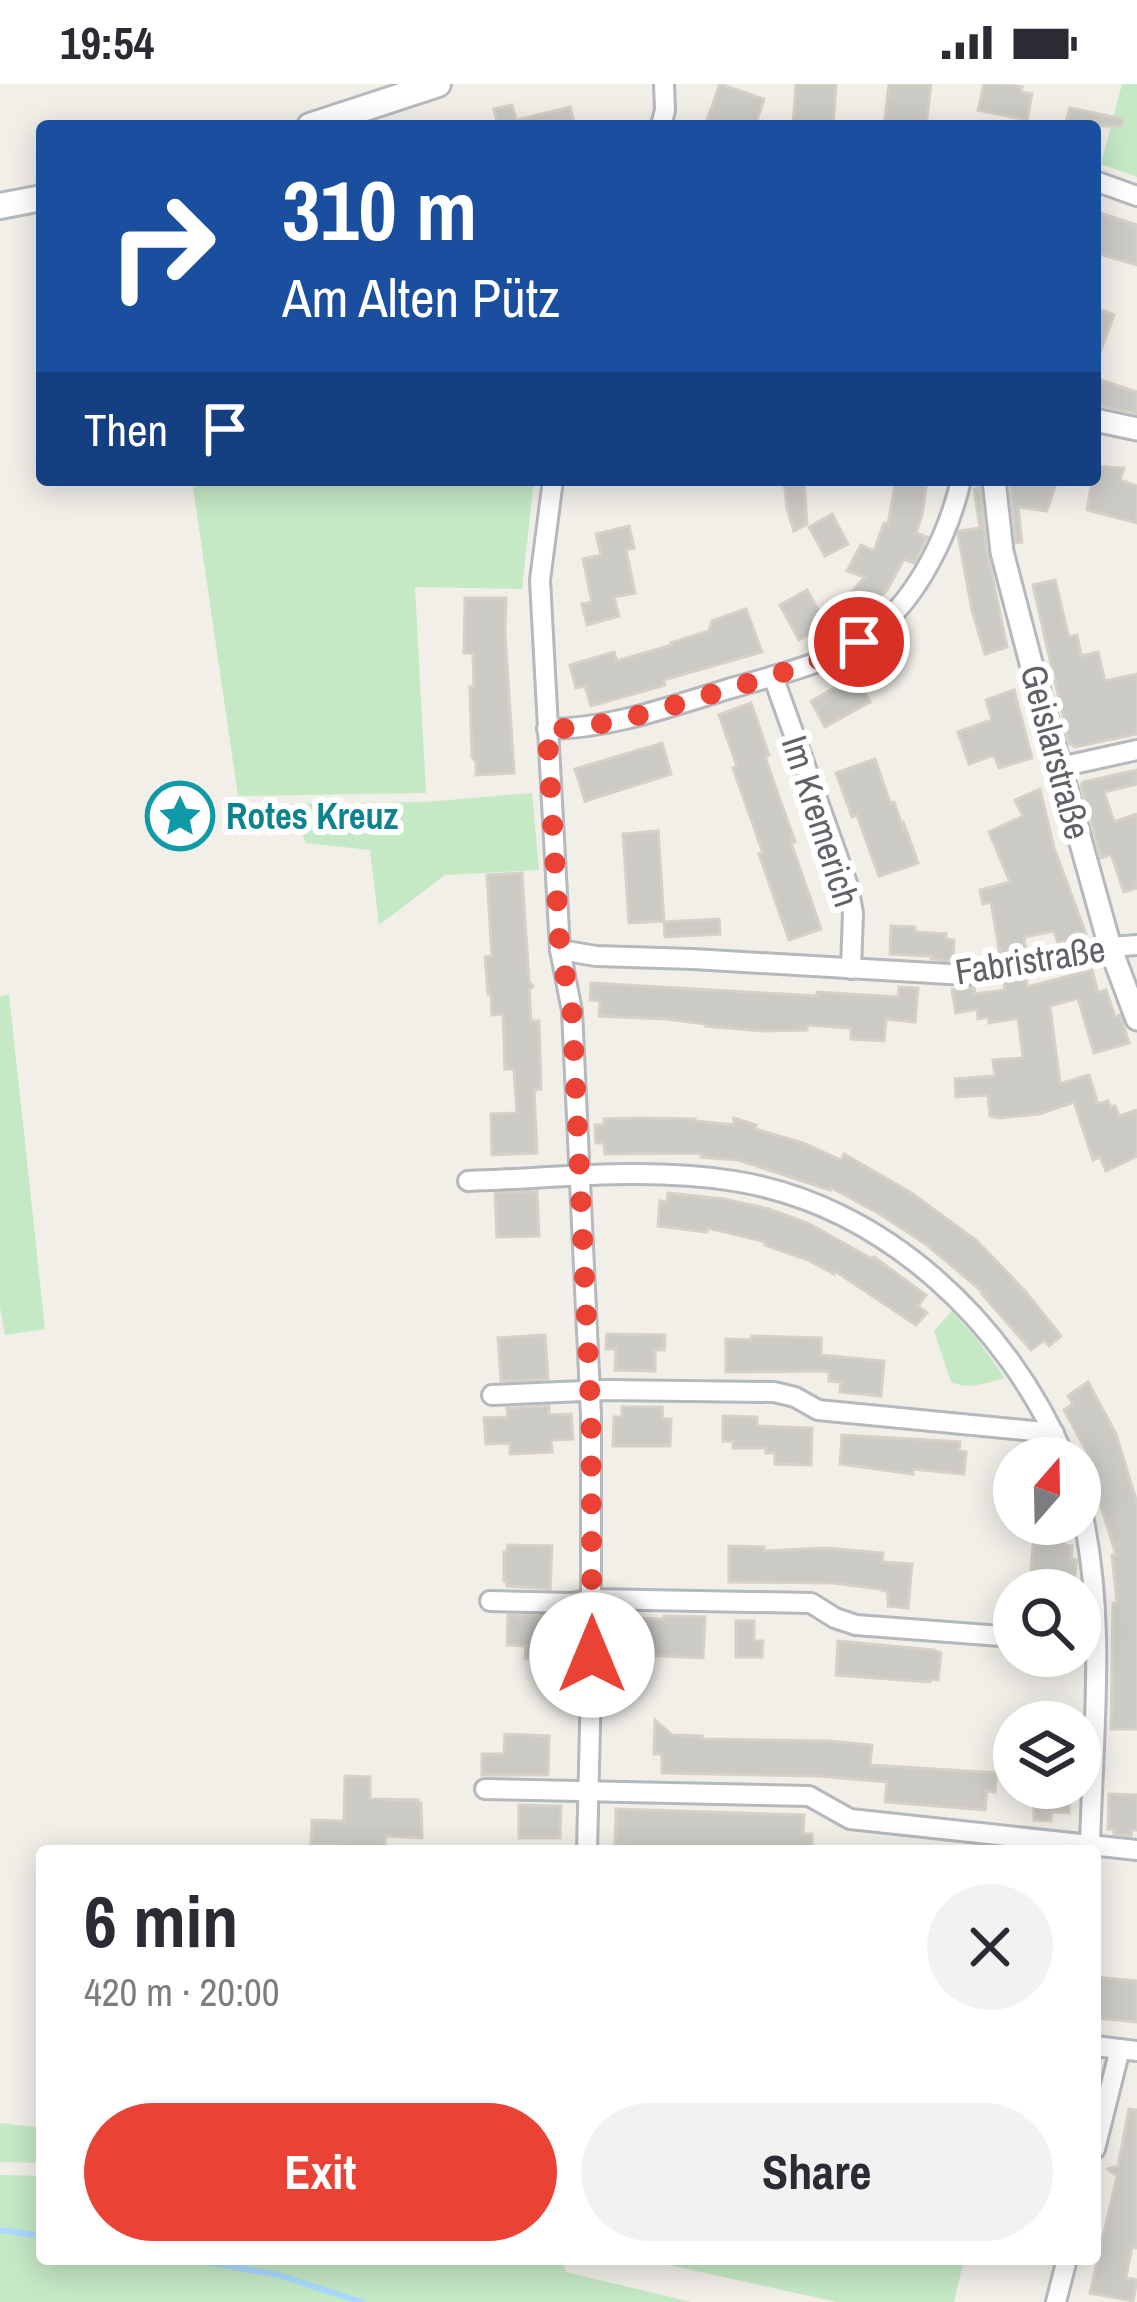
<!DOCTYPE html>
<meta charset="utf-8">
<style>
body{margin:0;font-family:"Archivo Narrow",sans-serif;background:#f2f2f3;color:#2b2b33;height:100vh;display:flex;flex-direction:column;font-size:45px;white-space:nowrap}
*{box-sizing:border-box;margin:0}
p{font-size:39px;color:#7c7c81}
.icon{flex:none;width:66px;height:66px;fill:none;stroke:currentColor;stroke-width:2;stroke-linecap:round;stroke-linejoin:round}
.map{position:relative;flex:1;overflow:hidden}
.panel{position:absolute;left:36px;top:1761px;width:1065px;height:420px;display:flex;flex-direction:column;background:#fff;border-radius:12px;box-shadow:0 6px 30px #0003}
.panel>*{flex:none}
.banner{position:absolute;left:36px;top:36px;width:1065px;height:366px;border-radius:12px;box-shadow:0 6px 30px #0003;background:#1a4fa0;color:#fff;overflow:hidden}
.needle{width:78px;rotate:20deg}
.fabs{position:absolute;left:993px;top:1353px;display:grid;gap:24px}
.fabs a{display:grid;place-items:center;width:108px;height:108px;border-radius:50%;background:#fff;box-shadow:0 6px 30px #0003;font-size:60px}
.pin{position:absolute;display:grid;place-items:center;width:102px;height:102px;color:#fff;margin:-51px;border:6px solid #fff;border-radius:50%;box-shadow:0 3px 12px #0007}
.me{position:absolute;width:132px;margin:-66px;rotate:0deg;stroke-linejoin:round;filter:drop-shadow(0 0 9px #0008)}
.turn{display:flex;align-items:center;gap:42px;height:252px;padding:0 48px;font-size:54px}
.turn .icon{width:156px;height:156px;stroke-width:2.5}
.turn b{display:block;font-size:84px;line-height:102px}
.then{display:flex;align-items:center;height:114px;padding:0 48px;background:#0003;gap:24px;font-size:45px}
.round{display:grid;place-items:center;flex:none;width:126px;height:126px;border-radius:63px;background:#f2f2f3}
.head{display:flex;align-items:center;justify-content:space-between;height:204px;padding:0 48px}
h1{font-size:72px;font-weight:700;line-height:90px}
.primary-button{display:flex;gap:24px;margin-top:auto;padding:24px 48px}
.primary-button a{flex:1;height:138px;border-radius:72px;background:#ea4335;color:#fff;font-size:48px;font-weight:700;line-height:138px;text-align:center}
.primary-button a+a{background:#f2f2f3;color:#2b2b33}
.status{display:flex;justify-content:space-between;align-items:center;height:84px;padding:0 60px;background:#fff;direction:ltr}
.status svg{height:33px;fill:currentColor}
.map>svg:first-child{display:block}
.green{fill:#c5e8c5}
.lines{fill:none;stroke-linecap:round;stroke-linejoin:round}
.stream{stroke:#aadaff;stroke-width:6}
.building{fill:#cccac5;stroke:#d6d1c6;stroke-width:3}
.minor-casing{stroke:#b5b8bc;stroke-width:24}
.tertiary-casing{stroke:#b5b8bc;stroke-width:27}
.secondary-casing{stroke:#b6babf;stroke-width:30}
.minor{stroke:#fff;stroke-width:18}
.tertiary{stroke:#fff;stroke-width:21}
.secondary{stroke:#fff;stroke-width:24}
.route{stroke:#ea4335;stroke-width:21;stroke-dasharray:0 37.8}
.labels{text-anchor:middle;stroke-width:12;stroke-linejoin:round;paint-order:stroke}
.street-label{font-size:36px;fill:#5f6368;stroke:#fff}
.culture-label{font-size:36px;font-weight:bold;fill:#0d838f;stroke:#fff;text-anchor:start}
</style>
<div class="status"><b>19:54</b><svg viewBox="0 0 49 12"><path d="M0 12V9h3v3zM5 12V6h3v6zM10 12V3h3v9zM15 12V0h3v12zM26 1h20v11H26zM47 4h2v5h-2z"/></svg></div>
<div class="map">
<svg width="1137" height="2218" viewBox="0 0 1137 2218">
<rect width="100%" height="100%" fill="#f1efe8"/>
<!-- green -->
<g class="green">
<polygon points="1122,0 1137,0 1137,93 1101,80"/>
<polygon points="220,396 534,396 522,505 415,503 426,709 238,712 193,403"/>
<polygon points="532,709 539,786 445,791 379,841 370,766 306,759 289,720 426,718"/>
<polygon points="9,910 45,1245 5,1251 0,1223 0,913"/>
<path d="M952,1227L980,1259L1005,1294C986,1299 970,1306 951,1298L934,1247Z"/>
<polygon points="0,2039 42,2044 42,2079 0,2078"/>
<polygon points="0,2091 42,2092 42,2175 561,2175 566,2188 691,2218 0,2218"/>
<polygon points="665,2175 964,2175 954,2218 837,2218 664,2180"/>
</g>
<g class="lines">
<!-- stream -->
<g class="stream">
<polyline points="0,2146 42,2152"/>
<polyline points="189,2175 278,2191 362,2218"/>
</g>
</g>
<!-- building -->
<g class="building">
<polygon points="720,0 764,15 755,42 705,42"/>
<polygon points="796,0 836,0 833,42 793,42"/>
<polygon points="889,0 931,0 926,42 884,42"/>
<polygon points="984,0 1005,0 1022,3 1021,8 1032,10 1027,36 978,26"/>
<polygon points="512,21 517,39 516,36 570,23 575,42 498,42 494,25"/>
<polygon points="1070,24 1123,35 1122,42 1065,42"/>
<polygon points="1095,127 1137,141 1137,181 1099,170 1095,163"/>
<polygon points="1095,224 1114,231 1097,277 1095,277"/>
<polygon points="1095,294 1137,308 1137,330 1099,321 1100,317 1095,316"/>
<polygon points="1095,382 1124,384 1120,396 1137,402 1137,439 1087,426 1092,396 1095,396"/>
<polygon points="784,396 804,396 807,440 794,447 787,425"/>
<polygon points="896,396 927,396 922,431 916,449 927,453 914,479 904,475 887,506 864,530 846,514 865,493 847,487 861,461 874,467 884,439 888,440"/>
<polygon points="1046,396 1057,396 1047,427 1018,423 1022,458 1016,459 1010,400"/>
<polygon points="980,404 986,462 1007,563 985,570 972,526 958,450 959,447 980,444 974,405"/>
<polygon points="832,430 848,460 825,472 809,443"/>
<polygon points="629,442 634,464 626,466 635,509 614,513 619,532 587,541 582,520 592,518 583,475 601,471 596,450"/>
<polygon points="1055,496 1069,553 1077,551 1081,572 1098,568 1105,597 1137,590 1137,650 1075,663 1069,659 1033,501"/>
<polygon points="807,506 823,534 819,537 822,543 799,556 780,521"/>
<polygon points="465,514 506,514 505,548 514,689 476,691 476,678 472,673 471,640 470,603 474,603 473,569 464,569"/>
<polygon points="746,525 762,568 663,596 665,601 591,622 585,602 576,604 570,581 614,568 617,577 672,561 671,559 709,547 712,537"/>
<polygon points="856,592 870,618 825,643 811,617"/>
<polygon points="1014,606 1032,674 999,684 994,671 969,680 958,648 992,636 986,616"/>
<polygon points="751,619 769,671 765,673 795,758 791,759 821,845 789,856 759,770 763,769 733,684 737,682 719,631"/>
<polygon points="662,659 671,690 585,717 575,685"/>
<polygon points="875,675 890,719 894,718 903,744 904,740 918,779 879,792 857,731 852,733 836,689"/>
<polygon points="1137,686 1137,700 1104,708 1114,738 1137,730 1137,804 1124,808 1111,770 1101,774 1081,701 1083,698"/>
<polygon points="1040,705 1054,764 1086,850 1084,854 1058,859 1054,847 1024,853 1026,866 1000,871 991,818 983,820 980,806 1010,798 989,748 1023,732 1015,716"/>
<polygon points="658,747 664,837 629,839 623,750"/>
<polygon points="522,789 529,898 533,902 529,906 531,937 539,937 541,1005 534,1006 537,1069 492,1071 491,1030 517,1029 514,985 505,985 503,930 492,931 491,910 488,910 485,873 492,872 487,791"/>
<polygon points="719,835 720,850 665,853 664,838"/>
<polygon points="891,842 915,843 915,848 946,850 946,855 954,856 953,877 931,875 931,872 890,870"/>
<polygon points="1092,886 1098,909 1106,906 1115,933 1120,931 1129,959 1094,969 1078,914 1050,922 1060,1000 1089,991 1098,1020 1108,1017 1110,1023 1115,1022 1119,1032 1137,1026 1137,1072 1106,1087 1100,1073 1093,1076 1074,1018 1039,1030 999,1034 990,1032 988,1011 956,1013 955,995 995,992 993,976 1023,974 1018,934 989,939 988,933 978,935 977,925 956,929 952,906 974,903 975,910 1005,906 1004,898 1026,895 1027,903"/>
<polygon points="591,899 817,912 817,908 898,913 899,903 918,904 915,938 886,935 884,957 851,955 851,944 807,941 807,946 765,947 706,942 706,940 666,935 599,932 600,917 590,916"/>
<polygon points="639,1034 695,1035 695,1037 734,1041 734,1034 756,1041 755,1045 803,1059 841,1076 844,1070 910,1108 977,1157 1025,1207 1061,1252 1049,1262 1044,1256 1031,1266 982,1210 984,1209 927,1161 878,1129 830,1103 830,1106 738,1076 701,1073 701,1069 605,1070 604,1059 596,1059 595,1041 604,1041 604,1035"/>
<polygon points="537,1107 539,1152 497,1153 495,1109"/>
<polygon points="668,1109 724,1115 769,1125 810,1140 872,1175 874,1173 926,1211 918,1222 927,1229 916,1241 835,1187 834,1190 808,1176 765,1161 766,1158 708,1144 707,1148 658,1142 660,1117 667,1118"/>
<polygon points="607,1250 665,1251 664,1266 655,1266 655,1287 615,1286 616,1265 606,1265"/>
<polygon points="545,1251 548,1295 501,1297 498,1254"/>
<polygon points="752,1252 821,1254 821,1271 884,1277 881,1312 840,1308 841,1298 829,1297 829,1287 726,1288 726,1255 751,1256"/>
<polygon points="1088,1298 1116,1350 1137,1419 1137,1645 1111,1645 1113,1519 1117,1519 1112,1471 1116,1471 1086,1374 1090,1373 1064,1326 1073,1320 1068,1312"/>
<polygon points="549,1322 549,1331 571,1330 573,1355 551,1356 552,1368 510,1370 510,1359 486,1360 484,1334 508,1333 507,1324"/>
<polygon points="622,1323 662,1323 663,1335 671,1335 670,1362 613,1362 614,1333 622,1333"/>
<polygon points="723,1332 757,1333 757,1342 812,1344 811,1381 775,1380 775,1369 766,1369 766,1364 733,1364 733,1357 723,1357"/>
<polygon points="842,1351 960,1358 959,1367 966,1368 964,1390 913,1385 913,1390 840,1380"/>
<polygon points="1035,1440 1059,1440 1059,1444 1065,1445 1064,1461 1072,1462 1071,1475 1077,1476 1074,1499 1030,1495"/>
<polygon points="508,1461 552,1462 550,1505 507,1502 507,1497 504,1497 504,1468 507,1468"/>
<polygon points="729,1462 764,1463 764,1467 826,1464 883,1469 882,1478 912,1480 908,1524 888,1522 888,1508 880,1505 833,1499 729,1498"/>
<polygon points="508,1531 550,1532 549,1553 568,1554 567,1576 525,1574 526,1562 507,1561"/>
<polygon points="664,1532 705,1533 703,1574 618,1570 619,1534 664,1535"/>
<polygon points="736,1537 754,1537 754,1557 763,1557 762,1573 736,1573"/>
<polygon points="838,1557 933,1566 941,1569 938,1596 931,1595 930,1598 836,1591"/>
<polygon points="655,1636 672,1651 702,1652 702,1655 828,1657 872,1661 870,1681 997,1689 995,1708 987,1707 985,1726 885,1718 887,1698 819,1692 662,1689 662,1670 654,1670"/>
<polygon points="505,1650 549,1652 548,1691 482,1691 482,1670 504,1670"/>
<polygon points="345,1692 370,1693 370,1715 418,1716 418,1719 421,1719 422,1754 385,1752 385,1767 366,1767 366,1763 311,1761 312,1736 344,1737"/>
<polygon points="1037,1704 1070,1704 1069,1729 1051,1728 1051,1737 1034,1736 1034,1710 1037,1710"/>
<polygon points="1109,1710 1137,1711 1137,1746 1132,1746 1131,1752 1114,1750 1114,1745 1108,1745"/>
<polygon points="519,1721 561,1722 560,1754 519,1754"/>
<polygon points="616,1725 804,1731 803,1750 812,1750 812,1767 615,1762"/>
<polygon points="1095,1893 1137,1897 1137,1938 1095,1934"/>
<polygon points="1129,2025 1137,2026 1137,2164 1132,2163 1126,2194 1137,2196 1133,2217 1090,2209 1117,2092 1108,2085 1118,2082"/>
</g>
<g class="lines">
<defs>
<g id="minor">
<polyline points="661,42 665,26 664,0"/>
<polyline points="1095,97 1137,112"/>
<polyline points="553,396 540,496 560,866 572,927 591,1332 591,1601 587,1767"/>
<polyline points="773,592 848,802 853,829 851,885"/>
<path d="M547,645C609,645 669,623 728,605C776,591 834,579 875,547C918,513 949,449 961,396"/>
<polyline points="1060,683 1137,666"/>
<polyline points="560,866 596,872 693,875 966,891 1110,863 1137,861"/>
<path d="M468,1097C556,1094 646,1083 734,1097C884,1121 1007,1238 1065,1374"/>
<polyline points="492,1311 607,1306 774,1308 795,1313 818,1326 1054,1349"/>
<path d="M1080,1419C1107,1530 1093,1648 1090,1761"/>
<polyline points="490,1517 573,1519 591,1515 811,1519 835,1534 856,1541 1014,1553"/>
<polyline points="485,1705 809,1712 850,1735 1137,1766"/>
<polyline points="1095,1962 1137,1967"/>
<polyline points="1095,2065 1120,1965"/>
<polyline points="1056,2218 1067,2175"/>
</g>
<g id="tertiary">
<polyline points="1095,336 1137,345"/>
<polyline points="994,396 1002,468 1031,579 1110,863 1137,935"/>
</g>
<g id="secondary">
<polyline points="310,42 438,0"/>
<polyline points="0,122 42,114"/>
</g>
</defs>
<!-- minor casing -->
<use href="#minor" class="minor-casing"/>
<!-- tertiary casing -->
<use href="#tertiary" class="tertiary-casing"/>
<!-- secondary casing -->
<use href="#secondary" class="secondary-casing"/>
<!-- minor -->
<use href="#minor" class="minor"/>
<!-- tertiary -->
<use href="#tertiary" class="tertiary"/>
<!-- secondary -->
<use href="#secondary" class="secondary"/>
</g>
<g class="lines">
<!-- route -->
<path class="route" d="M592,1571L591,1332L572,927L560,866L547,645C600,645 651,628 701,613C755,597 809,583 859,558"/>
</g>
<!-- icons -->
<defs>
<symbol id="sight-ring" viewBox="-11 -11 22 22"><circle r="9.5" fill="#fff" stroke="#0f9aa8" stroke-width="1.5"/><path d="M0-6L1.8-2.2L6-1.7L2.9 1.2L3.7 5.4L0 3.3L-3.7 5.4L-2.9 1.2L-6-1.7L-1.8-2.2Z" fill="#0f9aa8"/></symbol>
</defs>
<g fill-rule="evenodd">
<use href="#sight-ring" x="142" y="694" width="76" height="76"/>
</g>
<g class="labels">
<!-- street labels -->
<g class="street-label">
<text transform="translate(1056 668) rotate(75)" y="13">Geislarstraße</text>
<text transform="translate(821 737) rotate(72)" y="13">Im Kremerich</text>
<text transform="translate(1030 876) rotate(-9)" y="13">Fabristraße</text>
</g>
<!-- culture labels -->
<g class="culture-label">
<text x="226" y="745">Rotes Kreuz</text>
</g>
</g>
</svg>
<div class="fabs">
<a><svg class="needle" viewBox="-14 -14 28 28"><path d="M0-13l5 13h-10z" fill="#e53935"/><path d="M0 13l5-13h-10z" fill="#7c7c81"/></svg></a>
<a><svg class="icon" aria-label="search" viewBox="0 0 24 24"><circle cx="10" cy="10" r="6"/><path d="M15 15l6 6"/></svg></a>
<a><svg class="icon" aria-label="layers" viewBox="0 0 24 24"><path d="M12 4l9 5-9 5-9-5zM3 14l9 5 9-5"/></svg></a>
</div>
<div class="pin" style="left:859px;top:558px;background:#d93025"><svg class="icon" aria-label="arrive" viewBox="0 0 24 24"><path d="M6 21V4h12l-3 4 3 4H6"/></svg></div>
<svg class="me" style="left:592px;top:1571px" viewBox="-20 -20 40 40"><circle r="19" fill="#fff"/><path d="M0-13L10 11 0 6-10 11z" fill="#ea4335"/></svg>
<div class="banner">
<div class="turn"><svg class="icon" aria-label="right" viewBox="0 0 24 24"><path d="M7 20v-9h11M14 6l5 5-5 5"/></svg><div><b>310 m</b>Am Alten Pütz</div></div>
<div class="then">Then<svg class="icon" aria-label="arrive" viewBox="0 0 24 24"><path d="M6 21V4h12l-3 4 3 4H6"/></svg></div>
</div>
<section class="panel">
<div class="head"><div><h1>6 min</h1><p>420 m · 20:00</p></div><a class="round"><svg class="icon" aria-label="close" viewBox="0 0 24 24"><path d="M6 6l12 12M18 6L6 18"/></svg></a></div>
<div class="primary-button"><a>Exit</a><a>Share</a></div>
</section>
</div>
